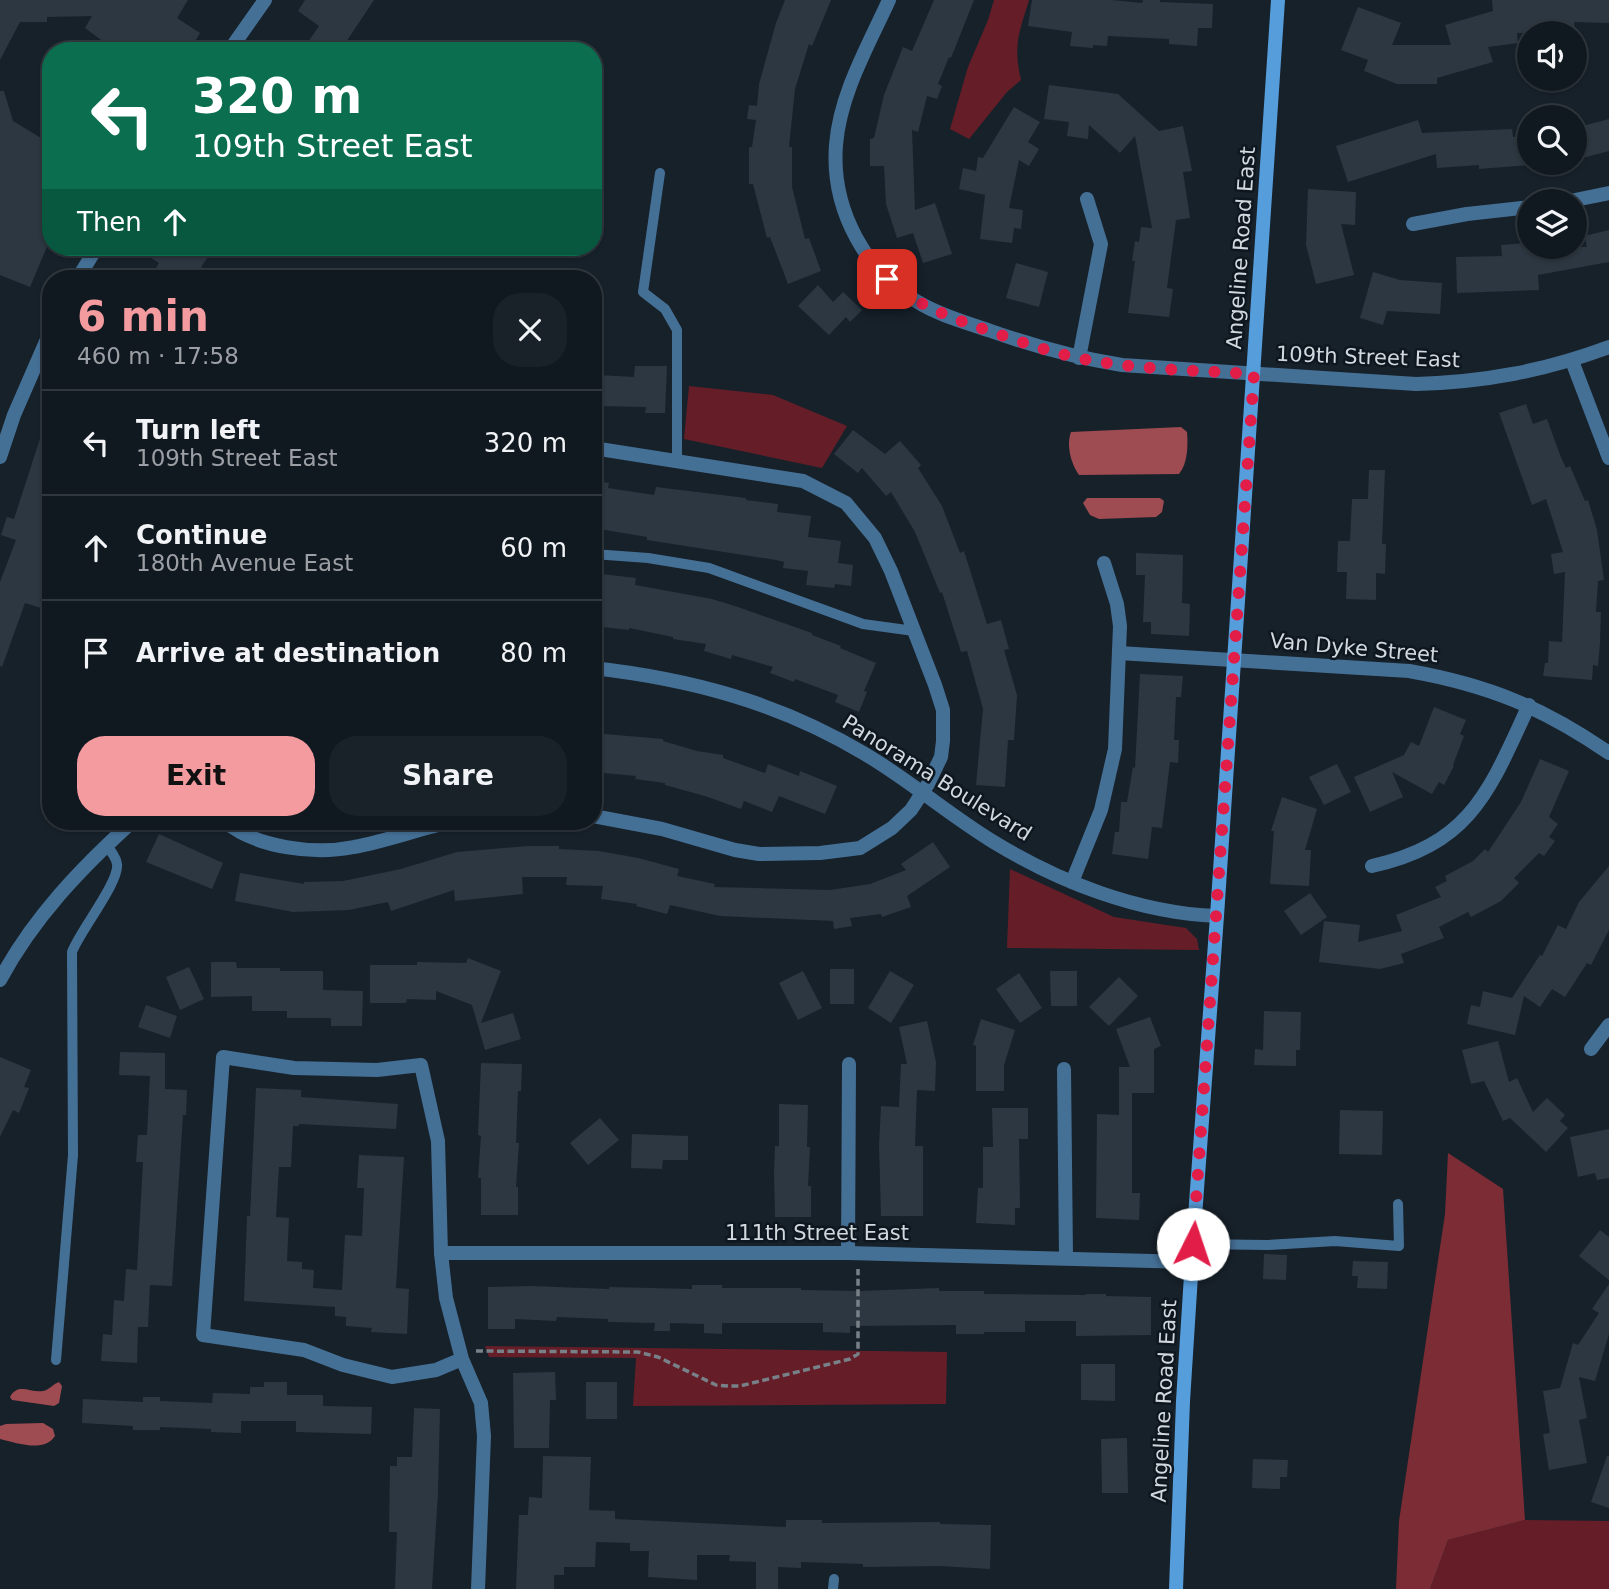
<!DOCTYPE html>
<meta charset="utf-8">
<style>
body{margin:0;font-family:"DejaVu Sans",sans-serif;background:#1a2229;color:#f1f3f6;height:100vh;display:flex;flex-direction:column;font-size:26px;white-space:nowrap}
*{box-sizing:border-box;margin:0}
p{font-size:23px;color:#9ca0a5}
.icon{flex:none;width:38px;height:38px;fill:none;stroke:currentColor;stroke-width:2;stroke-linecap:round;stroke-linejoin:round}
.map{position:relative;flex:1;overflow:hidden}
.drawer{position:absolute;left:42px;top:270px;width:560px;height:560px;display:flex;flex-direction:column;background:#111920;border-radius:28px;box-shadow:0 2px 5px #0004,0 0 0 2px #30383e}
.drawer>*{flex:none}
.top-card{position:absolute;left:42px;top:42px;width:560px;height:214px;border-radius:28px;box-shadow:0 2px 5px #0004,0 0 0 2px #30383e;background:#0b6e4f;color:#fff;overflow:hidden}
.fabs{position:absolute;left:1517px;top:21px;display:grid;gap:14px}
.fabs a{display:grid;place-items:center;width:70px;height:70px;border-radius:50%;background:#111920;box-shadow:0 2px 5px #0004,0 0 0 2px #30383e;font-size:35px}
.pin{position:absolute;display:grid;place-items:center;width:60px;height:60px;color:#fff;margin:-30px;border-radius:14px;box-shadow:0 4px 10px #0006}
.me{position:absolute;width:77px;margin:-38px;rotate:4deg;stroke-linejoin:round;filter:drop-shadow(0 0 5px #0008)}
.turn{display:flex;align-items:center;gap:24px;height:147px;padding:0 35px;font-size:32px}
.turn .icon{width:91px;height:91px;stroke-width:2.5}
.turn b{display:block;font-size:49px;line-height:60px}
.then{display:flex;align-items:center;height:66px;padding:0 35px;background:#0003;gap:14px;font-size:26px}
.round{display:grid;place-items:center;flex:none;width:74px;height:74px;border-radius:28px;background:#1a2229}
.overview{display:flex;align-items:center;justify-content:space-between;height:119px;padding:0 35px}
h1{font-size:42px;font-weight:600;line-height:52px;color:#f49b9f}
.button{display:flex;gap:14px;margin-top:auto;padding:14px 35px}
.button a{flex:1;height:80px;border-radius:28px;background:#f49b9f;color:#111;font-size:28px;font-weight:600;line-height:80px;text-align:center}
.button a+a{background:#1a2229;color:#f1f3f6}
ul{padding:0;list-style:none}
li{display:flex;align-items:center;gap:21px;height:105px;padding:0 35px;border-top:2px solid #30383e}
li div{flex:1}
li b{display:block;font-size:26px}
li em{font-style:normal}
.map>svg:first-child{display:block}
.green{fill:#651e28}
.forest{fill:#7c2c35}
.water{fill:#9f4b52}
.building{fill:#2c3741}
.lines{fill:none;stroke-linecap:round;stroke-linejoin:round}
.path{stroke:#788088;stroke-width:3.5;stroke-dasharray:7 3.5;stroke-linecap:butt}
.lane{stroke:#457096;stroke-width:10}
.street{stroke:#457096;stroke-width:14}
.secondary{stroke:#569ddb;stroke-width:14}
.route{stroke:#e11d48;stroke-width:12;stroke-dasharray:0 21.6}
.labels{text-anchor:middle;stroke-width:5;stroke-linejoin:round;paint-order:stroke}
.street-label{font-size:21px;fill:#d1d8de;stroke:#0e1720}
</style>
<div class="map">
<svg width="1609" height="1589" viewBox="0 0 1609 1589">
<rect width="100%" height="100%" fill="#17212a"/>
<!-- green -->
<g class="green">
<path d="M994,0H1029C1019,33 1013,45 1021,80L1007,92L969,139L950,129L968,67L988,20Z"/>
<polygon points="689,386 773,395 847,426 822,468 684,439"/>
<polygon points="1010,869 1114,917 1186,928 1197,939 1199,950 1007,948"/>
<polygon points="485,1346 947,1352 946,1404 633,1406 636,1358 489,1357"/>
<polygon points="1525,1520 1609,1521 1609,1589 1430,1589 1448,1540"/>
</g>
<!-- forest -->
<polygon class="forest" points="1448,1153 1503,1189 1525,1520 1448,1540 1430,1589 1396,1589 1399,1521 1445,1214"/>
<!-- water -->
<g class="water">
<path d="M1181,427L1187,432C1188,445 1188,463 1179,474L1079,475C1071,464 1066,445 1071,432Z"/>
<polygon points="1087,498 1160,498 1164,501 1162,512 1156,517 1099,519 1090,515 1083,503"/>
<path d="M59,1382L62,1386L59,1403L54,1406L12,1400L10,1397C18,1382 30,1393 43,1391C49,1390 53,1384 59,1382Z"/>
<path d="M43,1423L53,1429L55,1436C44,1453 17,1443 0,1439V1426L6,1424Z"/>
</g>
<!-- building -->
<g class="building">
<polygon points="0,0 188,0 177,18 200,33 189,51 116,51 85,28 92,16 47,17 47,22 20,22 0,60"/>
<polygon points="305,0 374,0 340,51 302,51 319,26 298,11"/>
<polygon points="785,0 831,0 812,46 809,44 795,89 789,147 792,147 792,187 805,239 809,238 821,271 788,284 770,237 767,238 753,184 749,184 749,147 752,147 756,120 747,119 749,105 757,106 759,84 776,23"/>
<polygon points="934,0 974,0 951,58 949,57 938,84 942,86 937,99 927,96 918,132 912,130 915,210 935,203 952,254 923,263 913,233 897,238 886,204 884,166 870,166 870,139 874,138 884,95 903,47 912,51"/>
<polygon points="1032,0 1112,0 1142,3 1143,0 1160,0 1160,2 1213,4 1212,28 1198,28 1197,46 1169,44 1169,39 1108,36 1107,46 1093,45 1093,48 1070,46 1072,32 1028,26"/>
<polygon points="1492,0 1609,0 1609,23 1574,22 1575,31 1517,33 1518,43 1488,47 1493,62 1437,78 1437,84 1397,84 1364,71 1368,60 1341,50 1358,7 1401,23 1392,45 1451,45 1445,25 1493,11"/>
<polygon points="1049,85 1118,94 1159,131 1183,126 1192,171 1183,172 1190,218 1176,220 1167,288 1173,289 1169,317 1128,313 1135,261 1132,261 1135,241 1139,242 1141,227 1152,228 1135,136 1120,153 1089,125 1088,139 1067,136 1069,122 1044,119"/>
<polygon points="0,91 4,91 13,121 51,144 51,237 30,287 0,275"/>
<polygon points="1014,107 1040,122 1028,142 1039,149 1029,166 1019,160 1009,208 1023,210 1021,229 1014,228 1012,243 980,239 985,195 959,189 963,168 976,171 978,157 983,158"/>
<polygon points="1609,119 1609,151 1575,160 1575,128"/>
<polygon points="1418,120 1422,133 1512,129 1513,137 1530,135 1530,165 1479,169 1479,165 1437,168 1436,154 1348,182 1336,146"/>
<polygon points="1308,189 1356,192 1355,225 1341,224 1354,275 1316,284 1306,245"/>
<polygon points="1609,230 1609,262 1538,275 1539,290 1457,293 1456,257 1502,256 1501,245 1526,243 1527,247 1587,247 1584,236"/>
<polygon points="134,247 215,247 201,267 219,278 150,278 159,263"/>
<polygon points="1016,263 1048,272 1039,307 1006,298"/>
<polygon points="1373,272 1400,280 1442,283 1440,314 1387,311 1383,325 1360,318"/>
<polygon points="818,285 833,302 843,292 862,310 850,322 846,317 829,335 798,306"/>
<polygon points="635,366 667,366 665,413 645,413 646,407 597,406 598,375 634,377"/>
<polygon points="1526,404 1533,424 1547,419 1560,455 1566,468 1570,466 1585,501 1588,500 1597,530 1604,580 1598,581 1596,612 1601,612 1600,643 1598,666 1593,665 1592,680 1543,676 1545,663 1548,663 1549,641 1562,642 1565,572 1554,574 1551,554 1563,552 1546,499 1532,505 1499,413"/>
<polygon points="48,414 51,414 51,534 44,554 51,556 51,578 41,608 25,603 2,667 0,666 0,582 16,540 1,535 7,517 14,519"/>
<polygon points="853,430 885,454 900,441 921,465 918,468 942,506 960,553 964,551 987,624 1001,620 1009,649 1004,650 1017,695 1014,740 1008,740 1005,787 976,785 983,709 967,651 961,652 942,592 940,593 915,532 891,492 886,496 862,468 858,473 834,454"/>
<polygon points="1369,470 1385,470 1382,544 1386,544 1385,574 1376,573 1376,600 1346,599 1347,572 1337,572 1338,541 1350,541 1352,499 1368,499"/>
<polygon points="593,480 609,483 608,488 654,495 656,487 746,498 746,500 778,504 777,512 811,516 808,537 841,541 838,563 853,565 851,586 835,584 834,588 806,585 808,571 783,568 784,562 776,560 647,540 647,537 593,528"/>
<polygon points="1136,553 1183,555 1182,603 1190,604 1189,636 1151,634 1151,622 1143,622 1145,575 1136,575"/>
<polygon points="593,573 636,578 635,585 712,599 738,607 812,633 812,635 841,646 840,648 876,663 864,691 867,692 859,712 835,702 838,695 795,679 794,682 770,673 773,667 732,655 731,659 704,651 706,644 673,639 673,637 629,628 629,630 593,626"/>
<polygon points="1140,674 1183,676 1181,697 1176,697 1174,740 1179,740 1178,763 1170,762 1162,828 1152,827 1148,859 1112,854 1115,832 1119,832 1121,802 1127,802 1133,767 1135,768"/>
<polygon points="1434,707 1466,720 1460,734 1464,736 1453,765 1454,766 1444,785 1439,782 1432,794 1392,772 1403,797 1370,812 1354,777 1404,755 1411,742 1419,746"/>
<polygon points="593,733 663,739 663,741 697,751 723,755 723,758 765,773 768,764 799,776 800,771 837,786 825,814 779,796 772,812 744,801 741,809 708,797 665,785 665,783 635,779 636,776 593,772"/>
<polygon points="1540,759 1569,771 1549,817 1558,824 1549,837 1555,841 1544,856 1539,853 1514,878 1519,883 1501,901 1471,917 1468,912 1439,927 1444,938 1401,954 1404,963 1380,969 1319,962 1324,921 1360,925 1358,942 1402,931 1396,915 1441,897 1435,887 1447,881 1445,876 1473,861 1485,849 1488,852 1521,802"/>
<polygon points="1337,764 1351,792 1324,805 1309,777"/>
<polygon points="1282,797 1317,809 1305,850 1311,850 1309,886 1270,884 1274,831 1271,831"/>
<polygon points="159,834 223,863 212,889 146,862"/>
<polygon points="933,842 950,867 907,896 911,907 882,917 881,914 850,918 852,926 834,929 833,921 720,916 670,905 667,914 636,906 637,904 601,899 603,886 566,885 567,877 522,877 523,894 455,901 454,890 391,911 388,902 349,910 293,912 235,901 240,873 304,884 304,882 343,881 401,869 457,852 528,846 559,846 559,849 599,851 638,858 679,869 677,876 715,884 714,887 830,890 870,884 906,870 901,864"/>
<polygon points="1609,866 1609,930 1591,965 1587,963 1565,997 1552,989 1540,1007 1524,996 1515,1035 1467,1024 1471,1005 1480,1007 1483,991 1512,998 1540,955 1542,956 1558,925 1566,929 1579,902"/>
<polygon points="1310,893 1327,917 1301,935 1284,911"/>
<polygon points="468,958 501,971 481,1023 513,1013 521,1039 485,1050 472,1005 436,991 436,1000 407,999 406,1003 370,1003 370,965 417,965 417,962 466,963"/>
<polygon points="211,962 236,962 237,968 280,968 280,971 323,971 323,990 363,991 362,1026 331,1026 331,1018 287,1018 287,1011 252,1011 252,996 211,997"/>
<polygon points="189,967 204,999 180,1010 166,977"/>
<rect x="830" y="969" width="24" height="35"/>
<polygon points="803,971 822,1008 798,1020 779,983"/>
<polygon points="890,971 914,985 891,1023 868,1008"/>
<polygon points="1050,971 1077,971 1077,1006 1051,1006"/>
<polygon points="1019,973 1042,1008 1020,1023 996,989"/>
<polygon points="1119,977 1138,996 1109,1026 1089,1007"/>
<polygon points="146,1005 177,1016 170,1038 138,1027"/>
<polygon points="1264,1011 1301,1012 1300,1050 1296,1050 1296,1066 1254,1065 1255,1049 1263,1050"/>
<polygon points="1150,1017 1161,1046 1154,1049 1154,1093 1132,1093 1132,1193 1140,1193 1139,1220 1096,1218 1097,1114 1119,1115 1119,1067 1130,1067 1116,1029"/>
<polygon points="981,1019 1015,1030 1004,1065 1004,1091 976,1091 976,1046 973,1045"/>
<polygon points="927,1021 936,1062 935,1091 917,1090 915,1146 923,1146 923,1216 881,1216 879,1145 881,1106 899,1107 901,1064 907,1064 899,1027"/>
<polygon points="1498,1041 1509,1082 1517,1078 1533,1112 1547,1098 1565,1115 1560,1121 1568,1128 1546,1152 1510,1118 1503,1121 1484,1081 1471,1084 1462,1050"/>
<polygon points="120,1052 165,1053 165,1089 187,1090 186,1115 183,1115 172,1286 150,1285 148,1327 138,1327 137,1363 101,1361 103,1334 112,1335 114,1300 124,1301 126,1269 137,1270 143,1162 136,1162 138,1135 147,1135 150,1076 119,1075"/>
<polygon points="0,1057 31,1070 24,1087 29,1088 19,1113 13,1110 0,1137"/>
<polygon points="481,1063 522,1064 521,1091 518,1091 516,1143 519,1143 516,1187 518,1187 518,1215 481,1215 481,1178 478,1178 481,1136 478,1135"/>
<polygon points="256,1088 301,1090 301,1097 398,1104 396,1129 299,1124 299,1126 293,1126 291,1167 279,1167 276,1217 289,1218 287,1261 302,1262 302,1269 314,1270 313,1288 342,1290 345,1235 362,1236 364,1188 357,1188 359,1155 404,1157 396,1288 409,1289 407,1334 371,1332 372,1328 346,1326 346,1317 335,1316 335,1307 244,1301 247,1216 250,1216"/>
<polygon points="779,1104 808,1105 807,1147 810,1147 808,1186 811,1186 811,1217 775,1217 774,1173 775,1146 779,1146"/>
<polygon points="992,1108 1028,1108 1028,1139 1019,1139 1020,1208 1015,1208 1015,1225 976,1223 978,1188 983,1188 983,1147 993,1147"/>
<polygon points="1340,1110 1383,1111 1382,1155 1339,1154"/>
<polygon points="600,1118 619,1140 588,1165 570,1143"/>
<polygon points="1609,1129 1609,1178 1597,1180 1595,1173 1578,1177 1570,1137"/>
<polygon points="632,1134 688,1136 688,1160 663,1160 662,1169 631,1168"/>
<polygon points="1600,1230 1609,1237 1609,1280 1579,1256"/>
<polygon points="1264,1254 1287,1255 1286,1280 1263,1279"/>
<polygon points="1353,1261 1388,1262 1387,1289 1357,1288 1358,1276 1352,1276"/>
<polygon points="1609,1284 1609,1334 1595,1381 1579,1377 1587,1418 1579,1420 1587,1463 1549,1470 1543,1434 1550,1433 1543,1391 1560,1388 1573,1343 1578,1345 1599,1313 1592,1309"/>
<polygon points="692,1285 722,1285 722,1288 801,1288 801,1290 859,1291 939,1288 939,1291 984,1291 984,1294 1086,1295 1086,1294 1106,1294 1106,1296 1151,1297 1151,1335 1076,1336 1076,1321 1025,1321 1025,1332 984,1332 984,1334 956,1334 956,1325 850,1326 850,1333 823,1332 823,1323 722,1323 722,1334 704,1333 704,1324 670,1323 670,1331 654,1331 655,1323 608,1322 608,1319 557,1317 556,1321 515,1319 515,1329 488,1329 488,1287 532,1286 609,1289 609,1287 692,1289"/>
<polygon points="1081,1364 1115,1364 1115,1401 1081,1400"/>
<polygon points="555,1372 556,1400 550,1400 549,1448 514,1448 513,1373"/>
<polygon points="264,1382 287,1382 287,1395 323,1395 323,1406 372,1407 371,1434 296,1432 296,1421 241,1421 241,1433 211,1432 211,1429 160,1427 160,1430 133,1430 133,1426 82,1423 83,1399 143,1402 143,1397 160,1397 160,1401 212,1403 213,1393 250,1394 250,1387 264,1387"/>
<rect x="586" y="1382" width="31" height="37"/>
<polygon points="414,1408 440,1409 438,1492 432,1589 395,1589 397,1532 389,1532 390,1466 397,1466 397,1457 412,1457"/>
<polygon points="1127,1438 1128,1493 1102,1493 1101,1439"/>
<polygon points="543,1456 591,1457 589,1510 615,1511 615,1519 786,1527 786,1520 822,1520 822,1523 940,1522 940,1524 991,1525 990,1569 940,1566 863,1567 863,1564 801,1562 801,1568 778,1567 778,1589 756,1589 756,1562 729,1561 730,1555 697,1555 697,1580 648,1577 649,1551 630,1551 630,1543 596,1542 595,1567 564,1567 564,1575 554,1575 554,1589 516,1589 519,1515 528,1515 529,1497 542,1498"/>
<polygon points="1607,1456 1609,1456 1609,1508 1591,1502"/>
<polygon points="1253,1459 1288,1460 1287,1477 1280,1477 1280,1489 1252,1488"/>
</g>
<g class="lines">
<!-- path -->
<polyline class="path" points="476,1351 638,1352 658,1357 716,1385 728,1386 740,1386 850,1359 858,1354 858,1269"/>
<!-- lane -->
<g class="lane">
<polyline points="660,173 643,292 665,309 677,330 677,460"/>
<polyline points="593,554 648,558 709,568 863,624 914,631"/>
<polyline points="1193,1244 1268,1245 1335,1241 1399,1246 1398,1204"/>
<path d="M56,1360L73,1155L72,952C80,931 120,881 117,864C116,857 111,851 106,845"/>
<polyline points="833,1589 834,1579"/>
</g>
<!-- street -->
<g class="street">
<path d="M889,0C868,46 840,94 836,145C831,210 866,274 923,305C943,316 966,323 988,330C1033,346 1076,358 1122,365L1416,384C1485,382 1544,371 1609,347"/>
<polyline points="229,51 265,0"/>
<polyline points="1570,201 1609,193"/>
<polyline points="1413,224 1467,214 1530,207"/>
<polyline points="78,278 97,247"/>
<polyline points="1079,358 1101,244 1087,199"/>
<polyline points="1572,361 1609,458"/>
<polyline points="593,448 803,481 846,503 875,538 891,571 935,685 943,710 943,741 941,757 928,784 911,810 892,828 860,848 820,853 759,854 735,850 662,829 593,816"/>
<polyline points="0,457 14,415 51,330"/>
<path d="M1119,653L1409,671C1488,685 1542,707 1609,753"/>
<path d="M593,668C691,679 780,703 865,754C909,780 948,814 992,841C1059,882 1138,913 1217,916"/>
<path d="M224,821C256,848 314,855 354,847C388,841 421,828 455,821"/>
<path d="M1372,866C1472,844 1490,789 1529,705"/>
<polyline points="1072,882 1101,810 1115,749 1120,626 1117,604 1104,563"/>
<path d="M0,980C33,918 81,868 133,821"/>
<polyline points="1591,1049 1609,1025"/>
<polyline points="1064,1069 1066,1257"/>
<polyline points="441,1253 848,1253 1191,1262"/>
<polyline points="848,1253 849,1064"/>
<polyline points="462,1359 436,1370 392,1377 343,1365 304,1350 203,1335 223,1057 294,1068 377,1070 421,1065 438,1141 441,1253 446,1298 462,1359 481,1403 484,1436 478,1589"/>
</g>
<!-- secondary -->
<polyline class="secondary" points="1176,1589 1183,1401 1193,1244 1217,916 1278,0"/>
</g>
<g class="lines">
<!-- route -->
<path class="route" d="M887,279C916,305 949,317 986,330C1016,340 1046,351 1078,358C1135,370 1195,370 1254,374L1193,1244"/>
</g>
<g class="labels">
<!-- street labels -->
<g class="street-label">
<text transform="translate(1241 248) rotate(-86)" y="7">Angeline Road East</text>
<text transform="translate(1368 357) rotate(2)" y="7">109th Street East</text>
<text transform="translate(1354 648) rotate(5)" y="7">Van Dyke Street</text>
<text transform="translate(937 778) rotate(32)" y="7">Panorama Boulevard</text>
<text x="817" y="1240">111th Street East</text>
<text transform="translate(1164 1401) rotate(-87)" y="7">Angeline Road East</text>
</g>
</g>
</svg>
<div class="fabs">
<a><svg class="icon" aria-label="sound" viewBox="0 0 24 24"><path d="M4 9h4l5-4v14l-5-4H4zM17 9q2 3 0 6"/></svg></a>
<a><svg class="icon" aria-label="search" viewBox="0 0 24 24"><circle cx="10" cy="10" r="6"/><path d="M15 15l6 6"/></svg></a>
<a><svg class="icon" aria-label="layers" viewBox="0 0 24 24"><path d="M12 4l9 5-9 5-9-5zM3 14l9 5 9-5"/></svg></a>
</div>
<div class="pin" style="left:887px;top:279px;background:#d93025"><svg class="icon" aria-label="arrive" viewBox="0 0 24 24"><path d="M6 21V4h12l-3 4 3 4H6"/></svg></div>
<svg class="me" style="left:1193px;top:1244px" viewBox="-20 -20 40 40"><circle r="19" fill="#fff"/><path d="M0-13L10 11 0 6-10 11z" fill="#e11d48"/></svg>
<div class="top-card">
<div class="turn"><svg class="icon" aria-label="left" viewBox="0 0 24 24"><path d="M17 20v-9H6M10 6l-5 5 5 5"/></svg><div><b>320 m</b>109th Street East</div></div>
<div class="then">Then<svg class="icon" aria-label="ahead" viewBox="0 0 24 24"><path d="M12 20V5M6 11l6-6 6 6"/></svg></div>
</div>
<section class="drawer">
<div class="overview"><div><h1>6 min</h1><p>460 m · 17:58</p></div><a class="round"><svg class="icon" aria-label="close" viewBox="0 0 24 24"><path d="M6 6l12 12M18 6L6 18"/></svg></a></div>
<ul>
<li><svg class="icon" aria-label="left" viewBox="0 0 24 24"><path d="M17 20v-9H6M10 6l-5 5 5 5"/></svg><div><b>Turn left</b><p>109th Street East</p></div><em>320 m</em></li>
<li><svg class="icon" aria-label="ahead" viewBox="0 0 24 24"><path d="M12 20V5M6 11l6-6 6 6"/></svg><div><b>Continue</b><p>180th Avenue East</p></div><em>60 m</em></li>
<li><svg class="icon" aria-label="arrive" viewBox="0 0 24 24"><path d="M6 21V4h12l-3 4 3 4H6"/></svg><div><b>Arrive at destination</b></div><em>80 m</em></li>
</ul>
<div class="button"><a>Exit</a><a>Share</a></div>
</section>
</div>
